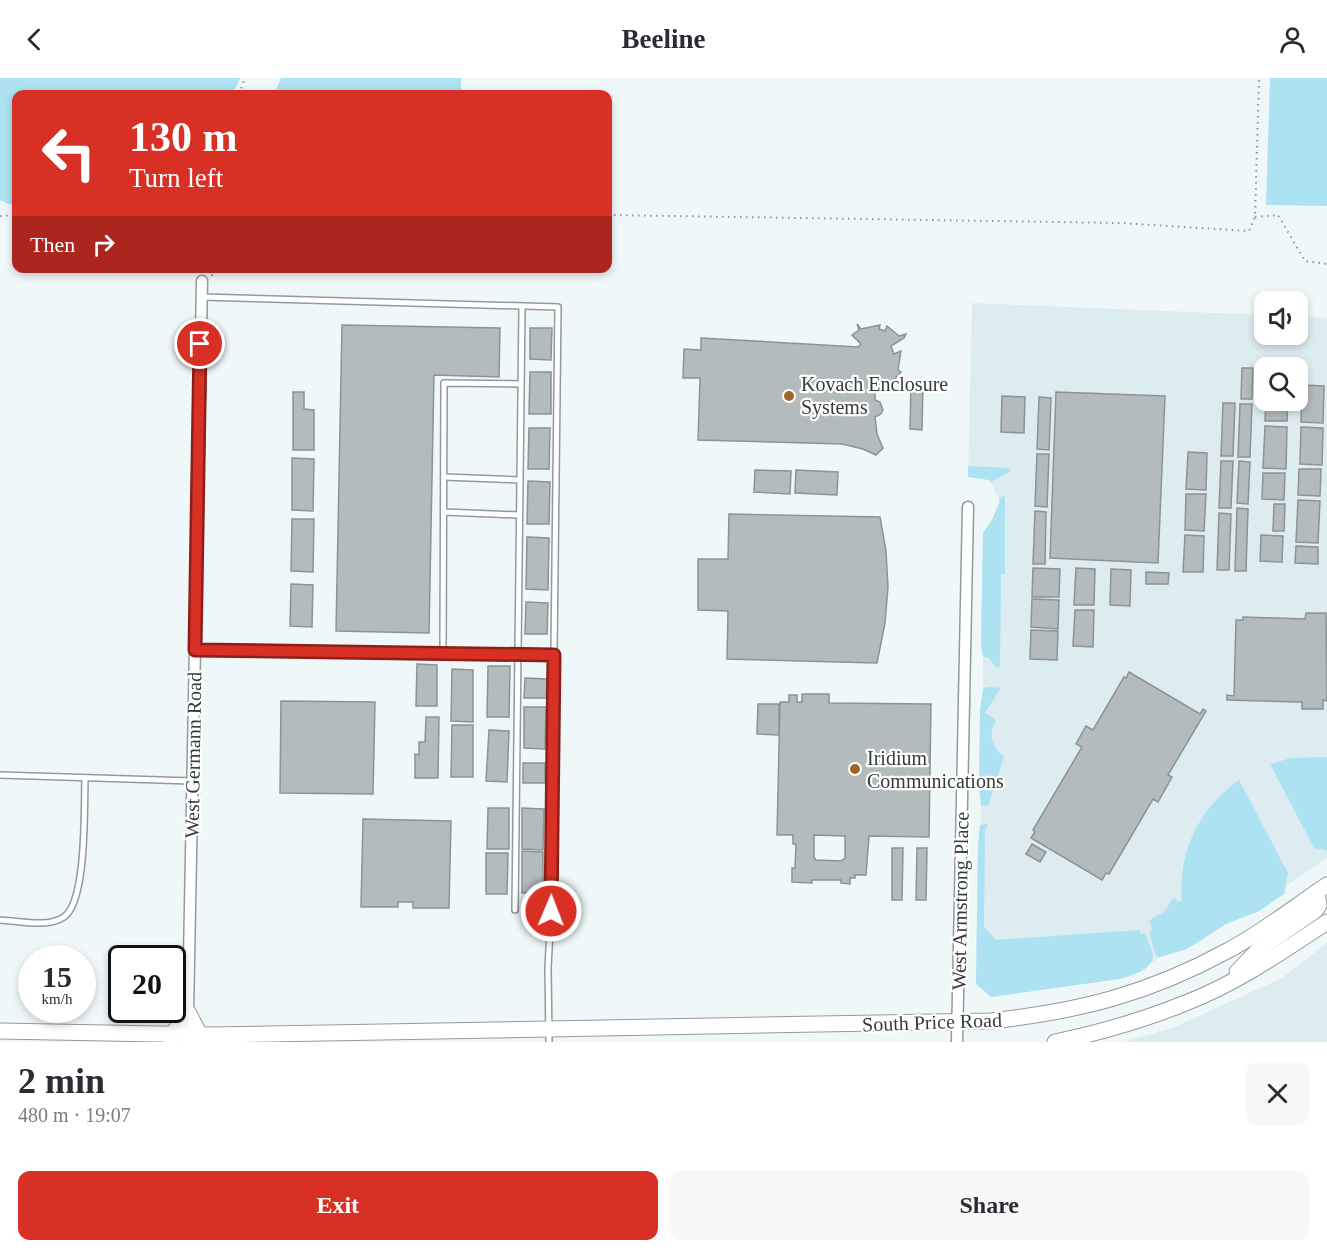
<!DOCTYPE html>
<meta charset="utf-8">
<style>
body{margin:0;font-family:"Times New Roman",serif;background:#f7f7f7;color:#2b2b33;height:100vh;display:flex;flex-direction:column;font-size:22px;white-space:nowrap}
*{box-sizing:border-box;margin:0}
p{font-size:20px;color:#7c7c81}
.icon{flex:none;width:33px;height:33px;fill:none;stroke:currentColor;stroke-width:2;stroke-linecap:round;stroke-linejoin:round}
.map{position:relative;height:964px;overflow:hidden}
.sheet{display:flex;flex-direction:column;background:#fff;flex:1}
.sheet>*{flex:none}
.top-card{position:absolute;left:12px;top:12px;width:600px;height:183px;border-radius:12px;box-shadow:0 3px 9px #0003;background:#d93025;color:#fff;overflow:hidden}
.fabs{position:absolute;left:1254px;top:213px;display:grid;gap:12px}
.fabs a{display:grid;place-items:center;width:54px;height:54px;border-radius:12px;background:#fff;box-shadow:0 3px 9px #0003;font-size:30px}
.speed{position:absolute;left:18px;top:867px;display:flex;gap:12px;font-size:30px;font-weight:700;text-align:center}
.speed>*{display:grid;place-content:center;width:78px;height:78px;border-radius:50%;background:#fff;box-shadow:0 3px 9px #0003;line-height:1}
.speed small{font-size:15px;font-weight:400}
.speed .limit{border:3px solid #111;border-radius:9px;background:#fff;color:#111}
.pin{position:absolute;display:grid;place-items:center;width:51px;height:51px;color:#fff;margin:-26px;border:3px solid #fff;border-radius:50%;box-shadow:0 2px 6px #0007}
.me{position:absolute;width:66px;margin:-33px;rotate:1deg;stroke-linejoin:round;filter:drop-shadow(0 0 4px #0008)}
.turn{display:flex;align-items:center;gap:21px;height:126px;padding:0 18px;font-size:27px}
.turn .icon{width:78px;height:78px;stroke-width:2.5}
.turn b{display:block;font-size:42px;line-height:51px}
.then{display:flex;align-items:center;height:57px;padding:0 18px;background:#0003;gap:12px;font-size:22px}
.round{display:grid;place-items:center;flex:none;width:63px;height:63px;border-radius:12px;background:#f7f7f7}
.head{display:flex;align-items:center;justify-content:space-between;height:102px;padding:0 18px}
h1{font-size:36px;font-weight:700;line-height:45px}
.primary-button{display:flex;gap:12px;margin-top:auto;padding:12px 18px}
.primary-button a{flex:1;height:69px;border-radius:12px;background:#d93025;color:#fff;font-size:24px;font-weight:700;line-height:69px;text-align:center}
.primary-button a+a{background:#f7f7f7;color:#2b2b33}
header{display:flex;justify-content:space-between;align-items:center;height:78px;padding:0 18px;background:#fff;font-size:27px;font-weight:700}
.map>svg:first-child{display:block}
.built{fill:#dcecf1;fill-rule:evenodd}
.green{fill:#ace2f1}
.building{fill:#b3bbbd;stroke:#8b9395;stroke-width:1.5;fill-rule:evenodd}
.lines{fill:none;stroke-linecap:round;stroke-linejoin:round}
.lane-casing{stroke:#939a9c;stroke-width:8}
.street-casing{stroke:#939a9c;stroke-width:13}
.secondary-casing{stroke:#939a9c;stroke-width:17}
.path{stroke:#8e9495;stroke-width:2;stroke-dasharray:1.5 4.5;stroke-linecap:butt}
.lane{stroke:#fff;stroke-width:5}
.street{stroke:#fff;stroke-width:10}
.secondary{stroke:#fff;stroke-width:15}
.route-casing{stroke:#8d1f18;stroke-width:15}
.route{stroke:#d93025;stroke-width:10}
.poi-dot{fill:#a06724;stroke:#fff;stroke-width:2}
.labels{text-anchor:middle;stroke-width:4.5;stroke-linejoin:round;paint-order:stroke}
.poi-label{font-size:20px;fill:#373a3b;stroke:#fff;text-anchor:start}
.street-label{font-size:20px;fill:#373a3b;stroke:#fff}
</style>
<header><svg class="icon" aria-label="back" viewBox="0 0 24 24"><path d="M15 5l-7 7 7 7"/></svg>Beeline<svg class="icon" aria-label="person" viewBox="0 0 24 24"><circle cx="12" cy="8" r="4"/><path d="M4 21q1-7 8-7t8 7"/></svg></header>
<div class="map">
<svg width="1327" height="964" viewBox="0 0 1327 964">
<rect width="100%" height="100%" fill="#eff7f9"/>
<!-- built -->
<g class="built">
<path d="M972,225L1264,237V256H1298V238L1327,240V780L1286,808L1284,816L1259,833L1226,846L1194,867L1160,879L1130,898L1119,901L991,919L976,906L978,767L981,757V727L979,707L980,633L983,611V579L981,567L983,455L992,442L1000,423L989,402L968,399ZM1264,290H1298V322H1264Z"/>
<polygon points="1327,865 1327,964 1124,964 1175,949 1282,900"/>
</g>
<!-- green -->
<g class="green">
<polygon points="0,0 240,0 233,16 16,16 16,129 0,122"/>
<polygon points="281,0 461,0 461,16 274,16"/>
<polygon points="1270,0 1327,0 1327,128 1266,127"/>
<polygon points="968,388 1009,390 1011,393 991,404 989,402 968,399"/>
<polygon points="1005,417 1005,496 1001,496 1000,589 996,589 988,579 983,579 981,567 983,455 992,442 1000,423 999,420"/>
<path d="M988,609L1001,610L985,635L996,642C988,656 991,669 1004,679L988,728L981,727L979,707L980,633L983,611Z"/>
<polygon points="1327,679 1327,772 1314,770 1270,686 1291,680"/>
<path d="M1239,702L1288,795L1284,816L1259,833L1226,846L1187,871L1160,879L1156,878L1149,854L1152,853L1150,842L1165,833L1173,820L1181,824C1182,813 1181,802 1183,791C1188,755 1209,723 1239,702Z"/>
<path d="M988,746L985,752L984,849L996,862L1140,852V856L1145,855C1147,862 1153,872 1153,878C1153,892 1130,898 1119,901L991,919L976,906L978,767L980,747Z"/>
</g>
<!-- building -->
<g class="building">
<polygon points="857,246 861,251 880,247 879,251 885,253 887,248 899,258 906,256 904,260 891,268 894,276 901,273 898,292 901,294 890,306 891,309 890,310 888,307 879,310 879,306 875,306 875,322 880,324 883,332 881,336 875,339 877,356 883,370 876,377 863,371 842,366 698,362 700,300 683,300 684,271 701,272 701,260 858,269 861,266 852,257 859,252"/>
<polygon points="342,247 500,250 499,299 434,297 429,555 336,553"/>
<polygon points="530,250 552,250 551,282 530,281"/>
<polygon points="1242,290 1253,290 1252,321 1241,321"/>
<polygon points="530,294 551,294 551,336 529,336"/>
<polygon points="911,306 923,306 922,352 910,351"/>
<polygon points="1302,307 1324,308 1323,345 1301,344"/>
<polygon points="293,314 304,314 304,331 314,332 314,372 293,372"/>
<polygon points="1056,314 1165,318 1158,485 1050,480"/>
<polygon points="1002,318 1025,319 1024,355 1001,354"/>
<polygon points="1039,319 1051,320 1049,372 1037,371"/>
<polygon points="1266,322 1288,322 1287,343 1265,343"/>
<polygon points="1223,325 1235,325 1233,378 1221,378"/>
<polygon points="1240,326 1252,326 1250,379 1238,379"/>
<polygon points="1265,348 1287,349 1286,391 1263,390"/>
<polygon points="1301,349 1323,350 1322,387 1300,386"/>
<polygon points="529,350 550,350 549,391 528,391"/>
<polygon points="1188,374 1207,375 1206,412 1186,411"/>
<polygon points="1037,376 1049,376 1047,429 1035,428"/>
<polygon points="292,380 314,381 313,433 292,432"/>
<polygon points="1221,383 1233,383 1231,430 1219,430"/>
<polygon points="1239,383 1250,384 1248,426 1237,425"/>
<polygon points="1299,391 1321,391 1320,418 1298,417"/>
<polygon points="755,392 791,393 790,416 754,414"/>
<polygon points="796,392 838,394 837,417 795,415"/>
<polygon points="1263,395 1285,395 1284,422 1262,421"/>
<polygon points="528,403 550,404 549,446 527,446"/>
<polygon points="1186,416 1206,416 1204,453 1185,452"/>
<polygon points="1298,422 1320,423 1318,465 1296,464"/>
<polygon points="1274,426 1285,426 1284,453 1273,453"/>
<polygon points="1237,430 1248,431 1246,493 1235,493"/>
<polygon points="1035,433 1046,434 1045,486 1033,486"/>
<polygon points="1219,435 1231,436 1229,492 1217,492"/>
<polygon points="729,436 880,439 886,473 888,509 885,545 877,585 727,581 728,533 698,532 698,481 728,481"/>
<polygon points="292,441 314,441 313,494 291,493"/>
<polygon points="1185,457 1204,458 1203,494 1183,494"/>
<polygon points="1261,457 1283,458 1282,484 1260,483"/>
<polygon points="527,459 549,460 548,512 526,511"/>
<polygon points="1296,468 1318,469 1318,486 1295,485"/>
<polygon points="1033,490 1060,491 1059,519 1032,519"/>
<polygon points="1076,490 1095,491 1094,527 1074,527"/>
<polygon points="1111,491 1131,492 1130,528 1110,527"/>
<polygon points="1146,494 1169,495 1168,506 1146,506"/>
<polygon points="291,506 313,507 312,549 290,548"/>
<polygon points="1032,521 1059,522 1058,551 1031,549"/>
<polygon points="526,524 548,525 547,556 525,556"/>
<polygon points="1075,532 1094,532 1093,569 1073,568"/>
<polygon points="1306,535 1326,535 1327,623 1323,622 1323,631 1302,631 1302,624 1227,622 1227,617 1234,618 1236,542 1243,542 1243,539 1305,541"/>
<polygon points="1031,552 1058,553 1057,582 1030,581"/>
<polygon points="417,586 437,587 437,628 416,628"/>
<polygon points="488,588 510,588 509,639 487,639"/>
<polygon points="452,591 473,592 473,644 451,643"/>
<polygon points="1129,594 1200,636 1203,631 1206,633 1168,697 1172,699 1158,724 1153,721 1109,796 1106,795 1102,802 1031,760 1035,754 1033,752 1082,669 1076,666 1086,648 1093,652 1124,599 1126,600"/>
<polygon points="525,600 547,601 546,620 524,620"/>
<path d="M802,616H829V625L931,626L929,759L869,758L866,797H855V800H850V806L841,805V802H812V805L792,804V790H795L796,766H793V757H777L780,624H789V617H797V624H802ZM814,757L845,758V780L841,783L816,782L814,779Z"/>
<polygon points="281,623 375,624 373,716 280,715"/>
<polygon points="758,626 779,626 779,657 757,656"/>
<polygon points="524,629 546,629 545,671 524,670"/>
<polygon points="426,639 439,639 438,700 415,700 415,676 419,677 419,664 425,664"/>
<polygon points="452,647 473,647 473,699 451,699"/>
<polygon points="489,652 509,653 507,704 486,703"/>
<rect x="523" y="685" width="22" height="20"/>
<polygon points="488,730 509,730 509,771 487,771"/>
<polygon points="522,730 544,731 543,772 522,771"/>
<polygon points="363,741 451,743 449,830 413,830 413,824 398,824 398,829 361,829"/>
<polygon points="1032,766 1046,774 1040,784 1026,776"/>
<polygon points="892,770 903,770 902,822 892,822"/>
<polygon points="917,770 927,770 926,822 916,822"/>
<polygon points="522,773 543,774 543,815 522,815"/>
<polygon points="486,775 508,775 507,816 486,816"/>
</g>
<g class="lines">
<defs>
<g id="lane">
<polyline points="201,219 558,229 551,833 548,890 549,964"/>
<polyline points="444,399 520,402"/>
<polyline points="444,434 519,437"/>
<polyline points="195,572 554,577"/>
<polyline points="443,575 444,305 521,306"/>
<polyline points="0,697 192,703"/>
<polyline points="515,832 522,229"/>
<path d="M0,842C18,843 48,850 64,839C87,823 84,728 85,700"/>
</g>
<g id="street">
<polyline points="188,934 202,203"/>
<polyline points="957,964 968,429"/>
</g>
<g id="secondary">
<polyline points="1237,894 1258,872 1316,832 1319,827 1317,814"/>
<path d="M0,953L212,957L991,943C1080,933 1148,916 1227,873C1263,854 1294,829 1327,807"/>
<polyline points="172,964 172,957 188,934 200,957 200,964"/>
<path d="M1055,964C1098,955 1141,943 1183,926C1234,907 1282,874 1327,844"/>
</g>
</defs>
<!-- lane casing -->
<use href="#lane" class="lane-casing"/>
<!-- street casing -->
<use href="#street" class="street-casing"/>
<!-- secondary casing -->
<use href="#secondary" class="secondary-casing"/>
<!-- path -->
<g class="path">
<polyline points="239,16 245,0"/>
<polyline points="608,137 1120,145 1249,153 1255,139 1259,0"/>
<polyline points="0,138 16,137"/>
<polyline points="1255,139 1278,137 1305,183 1327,186"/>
<polyline points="212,198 212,190"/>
</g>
<!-- lane -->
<use href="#lane" class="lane"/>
<!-- street -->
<use href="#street" class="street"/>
<!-- secondary -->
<use href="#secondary" class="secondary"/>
</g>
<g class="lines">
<defs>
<polyline id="route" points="200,266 195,572 554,577 551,833"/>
</defs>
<!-- route casing -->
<use href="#route" class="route-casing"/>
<!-- route -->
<use href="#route" class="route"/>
</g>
<!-- markers -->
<g class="poi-dot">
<circle cx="789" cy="318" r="6"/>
<circle cx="855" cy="691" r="6"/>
</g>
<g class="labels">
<!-- poi labels -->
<g class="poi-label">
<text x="801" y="313">Kovach Enclosure<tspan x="801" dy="23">Systems</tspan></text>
<text x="867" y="687">Iridium<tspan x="867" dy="23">Communications</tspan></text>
</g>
<!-- street labels -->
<g class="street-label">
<text transform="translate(193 677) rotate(-89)" y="7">West Germann Road</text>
<text transform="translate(960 823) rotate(-89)" y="7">West Armstrong Place</text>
<text transform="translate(932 944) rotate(-2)" y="7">South Price Road</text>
</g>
</g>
</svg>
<div class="fabs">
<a><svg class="icon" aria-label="sound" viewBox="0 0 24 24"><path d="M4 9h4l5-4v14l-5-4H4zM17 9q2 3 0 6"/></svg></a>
<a><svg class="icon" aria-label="search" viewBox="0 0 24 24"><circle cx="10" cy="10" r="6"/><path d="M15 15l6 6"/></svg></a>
</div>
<div class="speed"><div>15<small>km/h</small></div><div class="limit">20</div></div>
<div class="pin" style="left:200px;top:266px;background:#d93025"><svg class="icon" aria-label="arrive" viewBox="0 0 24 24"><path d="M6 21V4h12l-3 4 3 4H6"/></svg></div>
<svg class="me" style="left:551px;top:833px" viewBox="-20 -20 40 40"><circle r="17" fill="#d93025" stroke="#fff" stroke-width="3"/><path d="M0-11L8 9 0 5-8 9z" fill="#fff"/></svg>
<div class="top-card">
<div class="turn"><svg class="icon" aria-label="left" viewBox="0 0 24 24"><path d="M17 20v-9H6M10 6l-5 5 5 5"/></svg><div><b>130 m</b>Turn left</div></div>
<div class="then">Then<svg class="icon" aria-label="right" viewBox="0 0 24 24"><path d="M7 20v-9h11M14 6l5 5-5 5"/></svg></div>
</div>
</div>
<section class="sheet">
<div class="head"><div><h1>2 min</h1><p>480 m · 19:07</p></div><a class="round"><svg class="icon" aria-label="close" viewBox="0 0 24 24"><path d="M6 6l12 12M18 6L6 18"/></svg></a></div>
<div class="primary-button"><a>Exit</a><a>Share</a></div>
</section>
